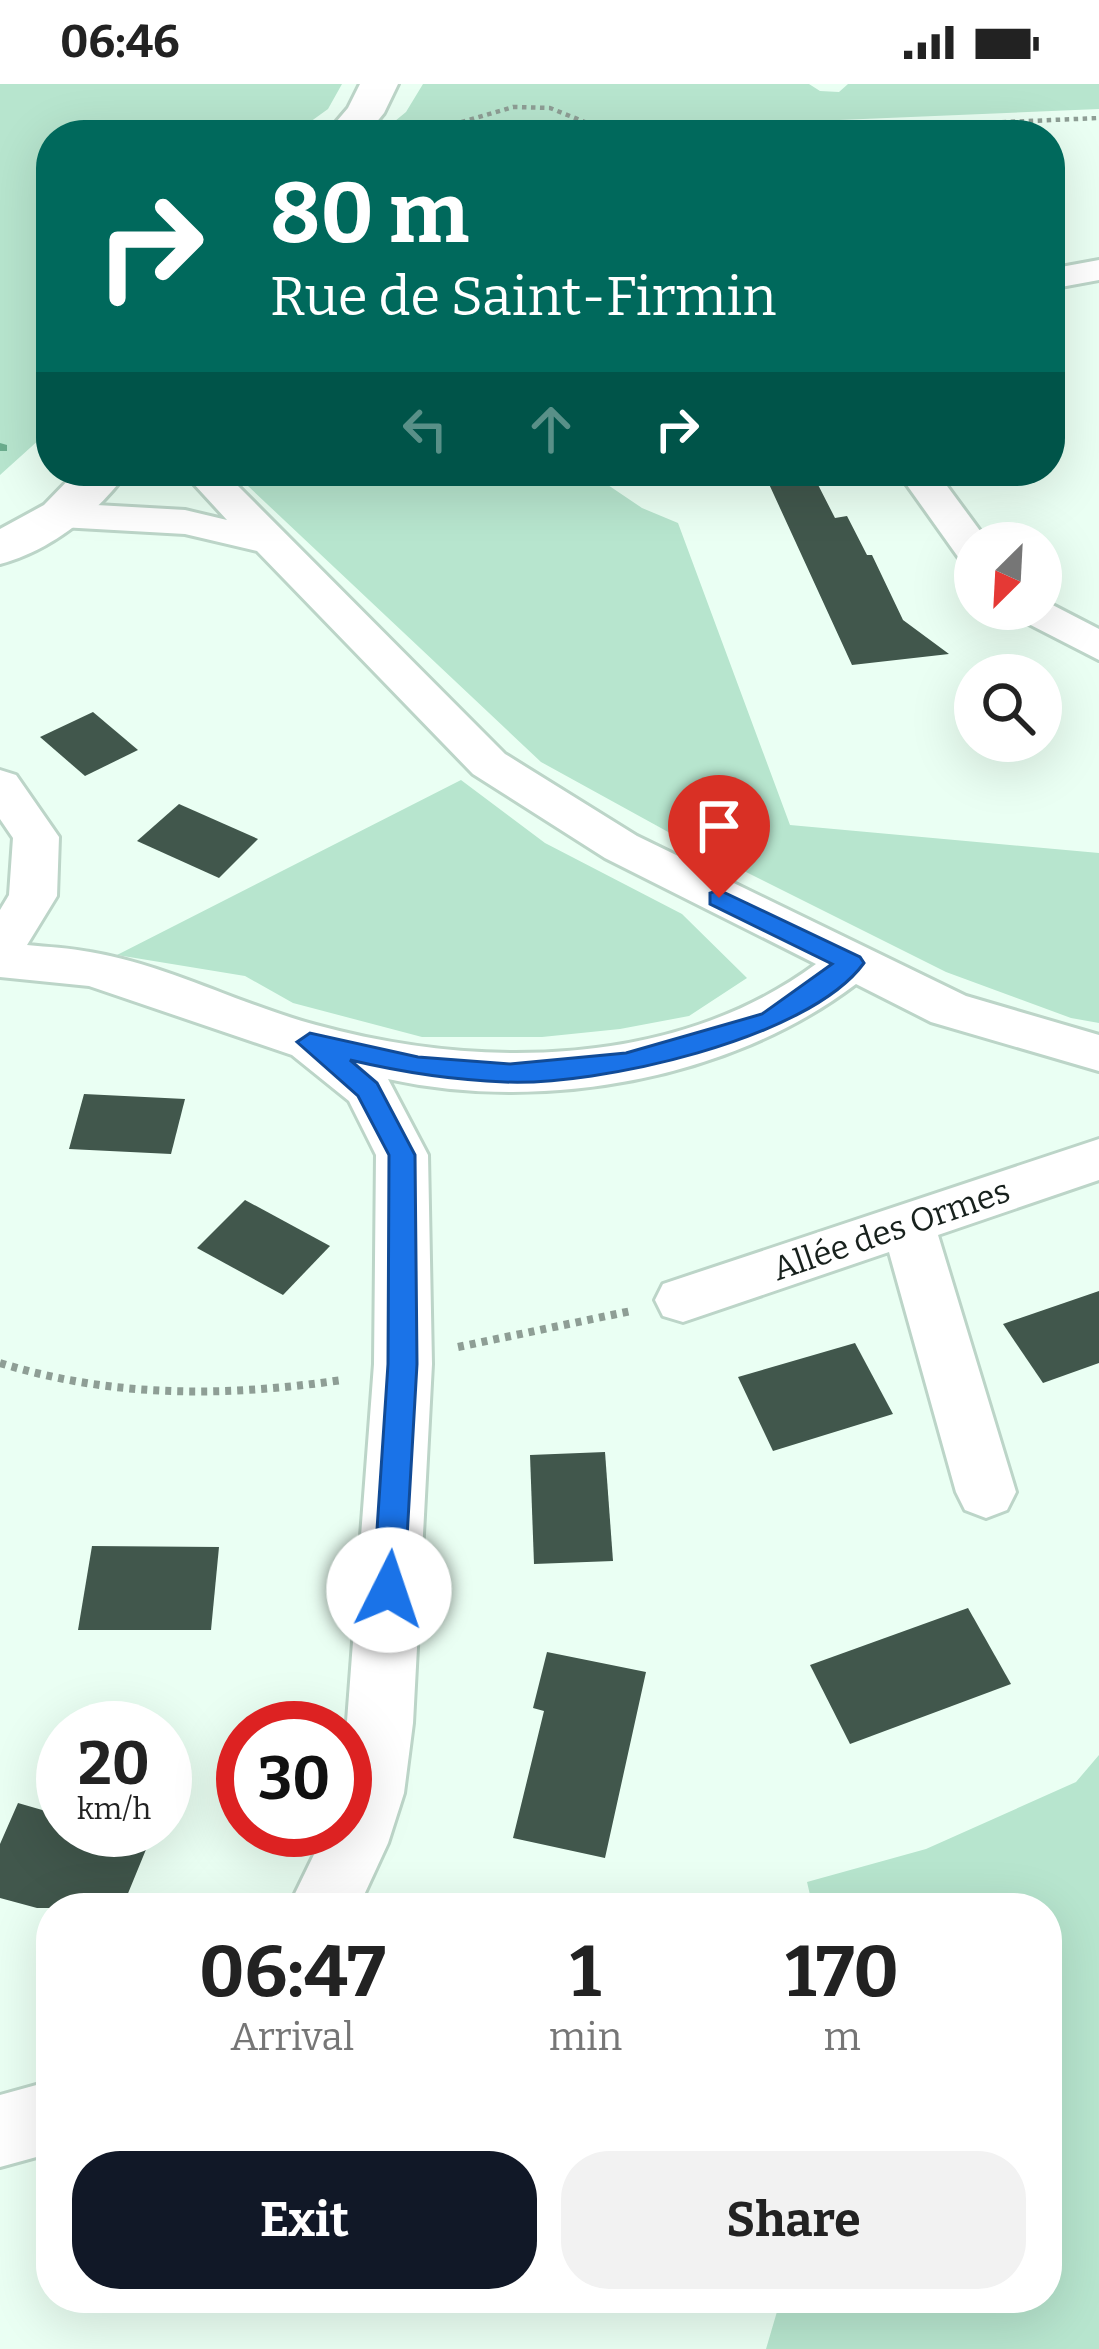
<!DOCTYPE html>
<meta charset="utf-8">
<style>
body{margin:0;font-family:Bitter,serif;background:#f2f2f2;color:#222;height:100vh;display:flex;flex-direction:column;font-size:45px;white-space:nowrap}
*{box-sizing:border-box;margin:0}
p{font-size:39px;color:#767676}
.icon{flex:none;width:66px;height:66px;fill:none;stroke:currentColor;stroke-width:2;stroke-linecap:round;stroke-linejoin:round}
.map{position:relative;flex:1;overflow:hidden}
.side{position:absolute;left:36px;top:1809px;width:1026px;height:420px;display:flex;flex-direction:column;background:#fff;border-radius:48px;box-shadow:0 12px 48px #0002}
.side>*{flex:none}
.top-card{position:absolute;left:36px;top:36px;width:1029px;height:366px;border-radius:48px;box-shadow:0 12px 48px #0002;background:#00695c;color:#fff;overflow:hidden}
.needle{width:78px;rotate:204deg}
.tools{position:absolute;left:954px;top:438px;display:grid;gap:24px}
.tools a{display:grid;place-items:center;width:108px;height:108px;border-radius:50%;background:#fff;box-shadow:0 12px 48px #0002;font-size:60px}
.speed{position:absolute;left:36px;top:1617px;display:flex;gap:24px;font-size:60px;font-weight:700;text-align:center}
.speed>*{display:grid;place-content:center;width:156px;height:156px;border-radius:50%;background:#fff;box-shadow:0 12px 48px #0002;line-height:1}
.speed small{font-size:30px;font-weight:400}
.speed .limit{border:18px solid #d22;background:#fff;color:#111}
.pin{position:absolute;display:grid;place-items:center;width:102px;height:102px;color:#fff;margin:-123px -51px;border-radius:50% 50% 50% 0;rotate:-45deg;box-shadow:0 0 12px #0007}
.pin .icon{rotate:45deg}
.me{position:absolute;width:132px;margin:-66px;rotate:4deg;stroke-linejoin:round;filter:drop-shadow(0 0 9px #0008)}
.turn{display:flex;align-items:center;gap:42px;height:252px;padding:0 36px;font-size:54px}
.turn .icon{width:156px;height:156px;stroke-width:2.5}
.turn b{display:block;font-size:84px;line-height:102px}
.lanes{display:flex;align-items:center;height:114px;padding:0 36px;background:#0003;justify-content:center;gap:60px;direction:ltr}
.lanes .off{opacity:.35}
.eta{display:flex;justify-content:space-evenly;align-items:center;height:204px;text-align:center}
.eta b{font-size:72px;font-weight:700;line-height:84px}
.primary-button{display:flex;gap:24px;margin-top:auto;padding:24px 36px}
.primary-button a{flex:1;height:138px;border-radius:48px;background:#111827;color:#fff;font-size:48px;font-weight:700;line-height:138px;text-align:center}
.primary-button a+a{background:#f2f2f2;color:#222}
.status{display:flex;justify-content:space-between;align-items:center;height:84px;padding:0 60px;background:#fff;direction:ltr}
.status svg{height:33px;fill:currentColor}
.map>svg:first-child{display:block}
.green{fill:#b7e5ce}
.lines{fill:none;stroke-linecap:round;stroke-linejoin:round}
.stream{fill:#6bad8e;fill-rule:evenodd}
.building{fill:#41574c}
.minor-casing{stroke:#bcd5c8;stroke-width:6}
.secondary-casing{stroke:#bcd5c8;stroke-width:6}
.path-far1{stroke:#8e9e95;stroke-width:4.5;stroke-dasharray:4.5 4.5;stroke-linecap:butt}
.path{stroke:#8e9e95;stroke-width:8;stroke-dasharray:6 6;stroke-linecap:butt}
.minor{fill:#fff;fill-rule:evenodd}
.secondary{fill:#fff;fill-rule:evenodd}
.route{fill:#1a73e8;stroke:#114b97;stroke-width:3}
.labels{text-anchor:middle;stroke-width:12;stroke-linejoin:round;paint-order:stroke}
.street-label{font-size:33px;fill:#18211d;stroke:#fff}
</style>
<div class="status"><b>06:46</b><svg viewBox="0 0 49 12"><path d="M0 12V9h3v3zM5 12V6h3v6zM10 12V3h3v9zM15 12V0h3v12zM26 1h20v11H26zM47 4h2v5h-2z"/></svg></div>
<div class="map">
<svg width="1099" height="2265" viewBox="0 0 1099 2265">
<rect width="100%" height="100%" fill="#eafff3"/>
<!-- green -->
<g class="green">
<polygon points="0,0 342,0 328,25 292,51 51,51 51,345 0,391"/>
<polygon points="423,0 809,0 820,7 839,8 848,0 1099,0 1099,25 742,40 646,51 378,51 406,28"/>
<polygon points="232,387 600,387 602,397 642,424 678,439 790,741 1099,769 1099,939 1071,934 946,888 690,760 541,678"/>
<polygon points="461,696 545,759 682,830 747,894 689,932 620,945 542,953 422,953 293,919 245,892 117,871"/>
<polygon points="1099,1671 1099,2265 766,2265 781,2214 1047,2214 1047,1824 813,1824 807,1798 926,1765 1076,1698"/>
</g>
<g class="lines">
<!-- stream -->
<polygon class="stream" points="0,359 7,361 7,367 0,367"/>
</g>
<!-- building -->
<g class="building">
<polygon points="763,387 811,387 835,434 847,432 867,471 872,471 903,536 949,570 852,581"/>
<polygon points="93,628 138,666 85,692 40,653"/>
<polygon points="179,720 258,755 219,794 137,757"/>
<polygon points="84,1010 185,1015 171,1070 69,1065"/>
<polygon points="245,1116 330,1162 283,1211 197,1164"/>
<polygon points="1099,1207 1099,1279 1043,1299 1003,1240"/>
<polygon points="855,1259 893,1330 773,1367 738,1293"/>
<polygon points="605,1368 613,1477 534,1480 530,1371"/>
<polygon points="92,1462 219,1463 211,1546 78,1546"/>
<polygon points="968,1524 1011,1600 850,1660 810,1581"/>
<polygon points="547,1568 646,1588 605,1774 513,1754 544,1627 533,1624"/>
<polygon points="18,1719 63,1732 63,1746 154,1746 122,1824 37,1824 0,1814 0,1760"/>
</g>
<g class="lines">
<defs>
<g id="minor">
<polygon points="1099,176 1099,196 1050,205 1050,185"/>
<path d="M182,387H223L505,670L637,752L966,912L1099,951V987L931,938L856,900C730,996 543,1029 388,995L428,1071L432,1280L413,1639L404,1709L388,1759L358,1824H288L326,1746H345V1664L374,1280L376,1071L349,1017L292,971L89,902L0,893V826L9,811L13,754L0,735V686L16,691L59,753L57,812L27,861C48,863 70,864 90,868C167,881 241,921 316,941C480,986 675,984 816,880L605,774L473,690L257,467L185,450L61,443L47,439L41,431L47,423L61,419L185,426L227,436Z"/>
<polygon points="897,387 936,387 989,459 975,459 975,480 961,477"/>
<polygon points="1041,515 1099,545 1099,576 1017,534 1011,525 1041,525"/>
<polygon points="1099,1055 1099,1096 938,1151 1016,1408 1007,1426 986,1434 965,1426 956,1408 889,1168 683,1238 663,1232 655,1216 663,1200"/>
<polygon points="51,1997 51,2069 0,2083 0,2011"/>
</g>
<g id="secondary">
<polygon points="360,0 398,0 384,29 366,51 325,51 348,24"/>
<path d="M77,387H128C98,429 50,467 0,480V445L44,421Z"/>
</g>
</defs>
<!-- minor casing -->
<use href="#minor" class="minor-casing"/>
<!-- secondary casing -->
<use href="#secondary" class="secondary-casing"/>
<!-- path-far1 -->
<g class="path-far1">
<polyline points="418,51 513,23 550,24 617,51"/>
<polyline points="705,51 1099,34"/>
</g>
<!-- path -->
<g class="path">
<polyline points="458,1263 631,1227"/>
<path d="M0,1279C114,1314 225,1313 342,1296"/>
</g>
<!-- minor -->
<use href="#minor" class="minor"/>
<!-- secondary -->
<use href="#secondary" class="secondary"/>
</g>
<!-- route -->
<path class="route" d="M719,806L860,873L864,879C808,956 596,1002 505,998C452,996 401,988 350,976L377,999L415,1071L417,1280L404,1506L400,1516L389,1520L378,1516L373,1506L388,1280L389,1071L358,1012L297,958L310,949L418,973L510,980L626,969L762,930L832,880L710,820V809Z"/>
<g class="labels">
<!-- street labels -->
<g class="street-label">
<text transform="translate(891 1145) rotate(-19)" y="12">Allée des Ormes</text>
</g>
</g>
</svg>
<div class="tools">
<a><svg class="needle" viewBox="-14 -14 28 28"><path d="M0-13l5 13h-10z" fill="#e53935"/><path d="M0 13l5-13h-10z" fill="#767676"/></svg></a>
<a><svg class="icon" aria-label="search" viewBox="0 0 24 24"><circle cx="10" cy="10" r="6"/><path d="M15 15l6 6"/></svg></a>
</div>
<div class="speed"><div>20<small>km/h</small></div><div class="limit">30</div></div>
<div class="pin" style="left:719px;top:814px;background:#d93025"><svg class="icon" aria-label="arrive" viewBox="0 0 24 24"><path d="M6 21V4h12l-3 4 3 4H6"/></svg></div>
<svg class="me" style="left:389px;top:1506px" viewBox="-20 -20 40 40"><circle r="19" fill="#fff"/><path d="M0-13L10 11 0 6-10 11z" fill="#1a73e8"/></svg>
<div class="top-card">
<div class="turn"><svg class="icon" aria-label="right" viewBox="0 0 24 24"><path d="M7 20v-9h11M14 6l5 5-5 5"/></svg><div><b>80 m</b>Rue de Saint-Firmin</div></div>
<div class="lanes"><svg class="icon off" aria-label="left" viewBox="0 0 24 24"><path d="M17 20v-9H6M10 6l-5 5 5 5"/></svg><svg class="icon off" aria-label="ahead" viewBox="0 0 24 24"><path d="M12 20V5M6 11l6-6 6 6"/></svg><svg class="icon" aria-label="right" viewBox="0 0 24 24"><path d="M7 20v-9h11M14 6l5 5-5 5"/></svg></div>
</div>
<section class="side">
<div class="eta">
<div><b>06:47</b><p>Arrival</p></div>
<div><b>1</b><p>min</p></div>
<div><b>170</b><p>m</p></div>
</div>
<div class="primary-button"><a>Exit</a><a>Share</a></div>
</section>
</div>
